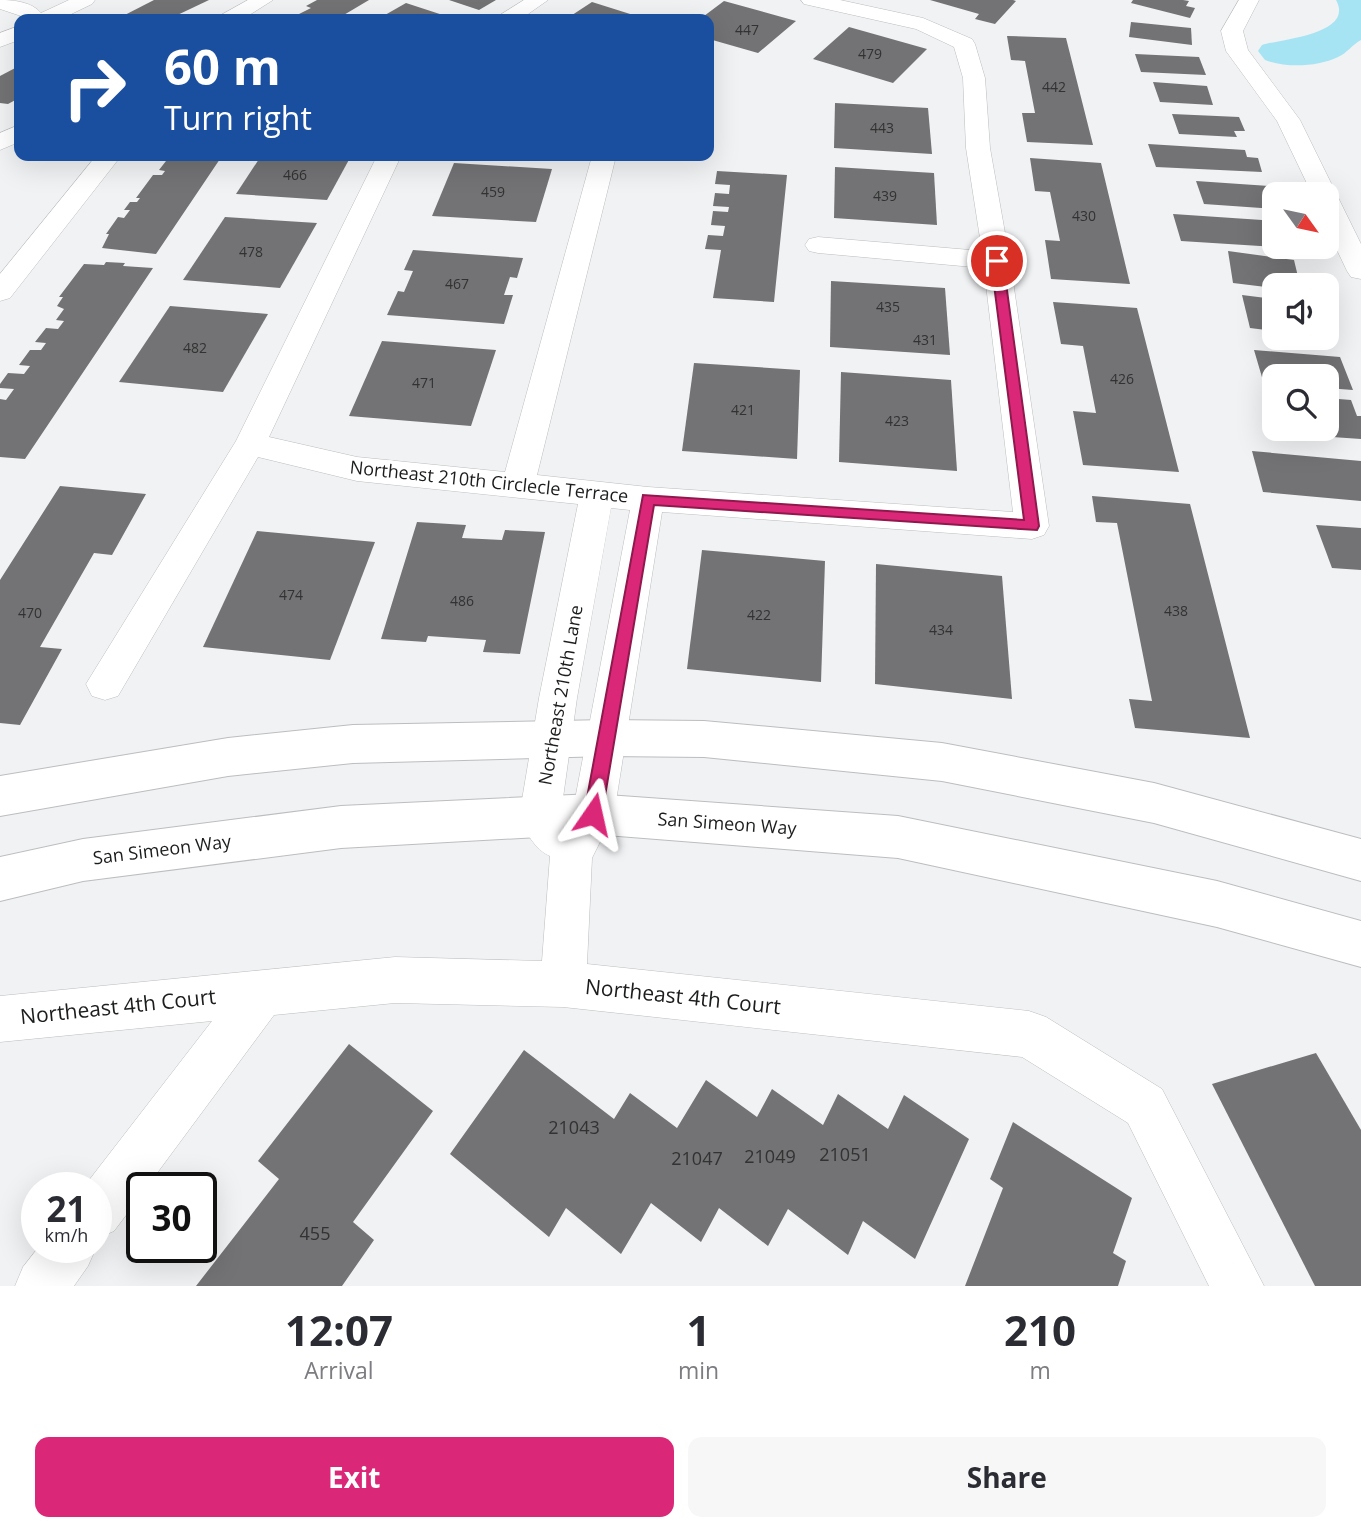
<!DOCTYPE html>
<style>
body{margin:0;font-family:"Open Sans",sans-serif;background:#f7f7f7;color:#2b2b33;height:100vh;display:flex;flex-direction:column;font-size:26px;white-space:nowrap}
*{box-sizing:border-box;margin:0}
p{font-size:23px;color:#7c7c81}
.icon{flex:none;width:38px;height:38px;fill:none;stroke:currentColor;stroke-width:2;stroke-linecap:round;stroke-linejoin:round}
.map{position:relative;height:1286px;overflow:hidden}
.sheet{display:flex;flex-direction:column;background:#fff;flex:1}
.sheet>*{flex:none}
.guide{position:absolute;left:14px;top:14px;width:700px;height:147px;border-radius:14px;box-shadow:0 7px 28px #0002;background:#1a4fa0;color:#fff;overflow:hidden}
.needle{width:46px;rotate:123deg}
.fabs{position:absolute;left:1262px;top:182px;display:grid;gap:14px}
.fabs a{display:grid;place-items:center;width:77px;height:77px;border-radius:14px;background:#fff;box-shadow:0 7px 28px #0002;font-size:35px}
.speed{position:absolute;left:21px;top:1172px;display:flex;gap:14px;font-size:35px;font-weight:700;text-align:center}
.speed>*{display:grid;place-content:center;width:91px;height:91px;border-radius:50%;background:#fff;box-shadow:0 7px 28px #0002;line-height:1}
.speed small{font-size:18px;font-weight:400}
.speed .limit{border:4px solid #111;border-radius:10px;background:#fff;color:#111}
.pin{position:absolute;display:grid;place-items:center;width:60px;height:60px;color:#fff;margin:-30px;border:4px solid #fff;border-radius:50%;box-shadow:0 2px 7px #0007}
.me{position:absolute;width:77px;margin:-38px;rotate:11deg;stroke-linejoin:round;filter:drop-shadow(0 0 5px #0008)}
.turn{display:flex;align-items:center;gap:24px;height:147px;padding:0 35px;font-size:32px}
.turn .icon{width:91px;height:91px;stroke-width:2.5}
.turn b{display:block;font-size:49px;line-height:60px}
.eta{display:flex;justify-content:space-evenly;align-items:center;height:119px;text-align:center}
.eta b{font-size:42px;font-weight:700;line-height:49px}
.cta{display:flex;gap:14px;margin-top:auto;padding:14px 35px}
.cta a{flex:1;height:80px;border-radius:14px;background:#db2777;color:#fff;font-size:28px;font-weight:700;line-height:80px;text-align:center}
.cta a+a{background:#f7f7f7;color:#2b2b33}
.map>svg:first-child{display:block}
.water{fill:#a6e4f3}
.building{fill:#737274}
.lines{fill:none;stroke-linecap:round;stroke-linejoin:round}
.street-casing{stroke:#bcbdbf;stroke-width:1}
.secondary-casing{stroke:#bcbdbf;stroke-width:2}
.street{fill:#fff;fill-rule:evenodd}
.secondary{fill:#fff;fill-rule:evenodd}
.route{fill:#db2777;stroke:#8e194d;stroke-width:2}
.labels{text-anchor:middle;stroke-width:7;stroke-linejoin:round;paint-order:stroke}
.number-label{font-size:14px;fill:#313232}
.street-label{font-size:18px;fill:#1b1c1c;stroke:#fff}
.near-number-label{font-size:18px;fill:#313232}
.near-street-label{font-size:21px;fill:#1b1c1c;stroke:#fff}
</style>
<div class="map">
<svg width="1361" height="1286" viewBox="0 0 1361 1286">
<rect width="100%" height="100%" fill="#f1f2f4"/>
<!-- water -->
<path class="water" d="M1336,0H1361V40C1353,44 1346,54 1338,57C1317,67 1286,68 1265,60L1258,51L1262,45C1281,39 1355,34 1336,0Z"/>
<!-- building -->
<g class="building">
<polygon points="154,0 209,0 169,19 117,19"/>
<polygon points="317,0 369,0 337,19 314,19 299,14 311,8 306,6"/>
<polygon points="449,0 496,0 479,10"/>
<polygon points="930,0 1013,0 1016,1 995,24 975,19 979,14"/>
<polygon points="1133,0 1183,0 1189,1 1186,6 1195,8 1190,18 1131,3"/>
<polygon points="724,1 796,21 758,53 709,39 709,19 700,19"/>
<polygon points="592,2 646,19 566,19"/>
<polygon points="406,3 455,19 378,19"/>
<polygon points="1131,22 1191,28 1192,45 1129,37"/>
<polygon points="849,27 927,49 893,83 813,59"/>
<polygon points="1007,36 1066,38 1093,145 1027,142 1022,113 1035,113 1025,61 1011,60"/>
<polygon points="1135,54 1199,57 1206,75 1141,72"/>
<polygon points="19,66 19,98 8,104 0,103 0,76"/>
<polygon points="1153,82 1207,86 1213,105 1160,102"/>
<polygon points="835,103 928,108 932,154 834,148"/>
<polygon points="1172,114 1239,117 1245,131 1234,131 1237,137 1179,134"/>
<polygon points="1148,144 1245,150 1247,157 1258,158 1262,172 1156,167"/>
<polygon points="163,156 222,156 156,254 102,248 109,234 106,234 118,217 124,218 130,210 124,210 130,202 137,202 140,198 136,198 153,175 162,175 165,171 159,170 166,161 159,161"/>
<polygon points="261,156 351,156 327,200 236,194"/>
<polygon points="1030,158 1101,163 1130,284 1051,279 1045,240 1060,241 1050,192 1035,191"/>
<polygon points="454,163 552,169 536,222 432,216"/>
<polygon points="835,167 934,173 937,225 834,218"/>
<polygon points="717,171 787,175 774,302 713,298 721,250 705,249 708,235 723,236 725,226 711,225 713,211 728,212 729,207 713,206 715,193 729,194 730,185 715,184"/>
<polygon points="1196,181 1269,186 1274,200 1274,209 1204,204"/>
<polygon points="1173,214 1262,220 1265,227 1274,228 1274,247 1181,241"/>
<polygon points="225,217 317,223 280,288 183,280"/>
<polygon points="413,250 523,258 517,278 510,277 504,295 513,295 504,324 387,315 398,291 404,292 413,271 404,270"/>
<polygon points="1228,251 1294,260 1300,285 1274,285 1274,288 1233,283"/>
<polygon points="106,262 125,263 123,266 153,268 25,459 0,457 0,399 6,400 14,389 0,388 0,384 8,373 24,374 30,366 19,365 30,350 41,350 46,343 35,342 46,328 58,329 64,321 56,320 64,309 57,306 63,297 59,297 84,264 104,265"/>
<polygon points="831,281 945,288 950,355 830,347"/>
<polygon points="1242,295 1274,299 1274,331 1250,328"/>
<polygon points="1053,302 1137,308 1179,472 1083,465 1073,411 1096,413 1083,346 1061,344"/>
<polygon points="170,306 268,314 223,392 119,382"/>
<polygon points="382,341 496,350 471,426 349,416"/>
<polygon points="1254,350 1340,357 1353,390 1326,388 1326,376 1274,376 1274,385 1264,384"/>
<polygon points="694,363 800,370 797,459 682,451"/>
<polygon points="841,372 951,380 957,471 839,462"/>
<polygon points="1326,398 1351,400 1357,416 1361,416 1361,439 1289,434 1287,429 1326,429"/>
<polygon points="1252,451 1361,461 1361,501 1263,492"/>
<polygon points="60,486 146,494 112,555 94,553 40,647 62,649 20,725 0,723 0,580"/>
<polygon points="1092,496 1190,504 1250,738 1135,728 1129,699 1152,701 1117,523 1096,522"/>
<polygon points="417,522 466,525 462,538 502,540 505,530 545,532 520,654 483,652 486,640 428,636 426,642 381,639"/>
<polygon points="1316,525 1361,528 1361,570 1332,568"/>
<polygon points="257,531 375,542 330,660 203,647"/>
<polygon points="702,550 825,561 821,682 687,669"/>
<polygon points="876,564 1002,576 1012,699 875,684"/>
<polygon points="349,1044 433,1111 353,1222 374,1240 342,1286 196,1286 279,1179 258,1161"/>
<polygon points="524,1050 614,1119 630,1093 677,1128 706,1080 757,1117 772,1089 823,1125 838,1094 888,1129 904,1095 969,1139 915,1259 863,1221 848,1255 788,1209 768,1246 719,1208 701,1242 651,1203 621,1254 566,1208 549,1237 450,1154"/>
<polygon points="1316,1053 1361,1130 1361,1286 1315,1286 1212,1084"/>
<polygon points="1013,1122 1132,1198 1113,1253 1126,1261 1118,1286 965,1286 1003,1188 990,1179"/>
</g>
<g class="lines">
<defs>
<g id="street">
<path d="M0,0C14,0 32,2 41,13L69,0H95L92,4L61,19H21V16L0,9Z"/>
<polygon points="248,0 273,0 243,19 218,19 221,15"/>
<polygon points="524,0 548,0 521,19 497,19 500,15"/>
<path d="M801,0H840L923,18L972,39L975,44L985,78L990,148L1010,261L1049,526L1044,535L1032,539L662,512L614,814L592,858L587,964L1029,1011L1046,1017L1162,1089L1264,1286H1209L1128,1123L1022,1057L563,1007L395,1003L274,1015L146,1188H142V1194L114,1231L96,1239V1188H83L212,1021L0,1042V996L395,957L542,961L550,856C535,850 526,832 519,818L539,698L578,504L357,481L258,457L118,696L105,700L92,696L86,684L236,441L377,156H401L269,437L357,457L505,472L592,156H616L537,475L648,487L1013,512L984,268L818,253L809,251L805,245L809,239L818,237L982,251L966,148L963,78L954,47L916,29L804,4ZM611,508L630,510L573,810L568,820L561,812L577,698Z"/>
<polygon points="1239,0 1259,0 1243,31 1248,50 1300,120 1361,244 1361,279 1351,277 1347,271 1326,227 1326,194 1312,194 1277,121 1226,51 1221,31"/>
<polygon points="19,26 19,40 0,47 0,33"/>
<polygon points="19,125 19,142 0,150 0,133"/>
<polygon points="96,156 121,156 10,298 0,301 0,274"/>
<polygon points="38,1248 96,1248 88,1266 74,1286 15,1286 23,1267"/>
</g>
<g id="secondary">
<polygon points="607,720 704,721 942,743 1154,783 1361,839 1361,881 1154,823 942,781 704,757 607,756 353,763 228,776 0,816 0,776 228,738 353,725"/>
<polygon points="593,794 898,816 1217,881 1361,921 1361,967 1217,927 898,858 593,834 341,848 83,881 0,901 0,857 83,839 341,806"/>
</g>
</defs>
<!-- street casing -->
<use href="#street" class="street-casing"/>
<!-- secondary casing -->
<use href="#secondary" class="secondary-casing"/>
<!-- street -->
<use href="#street" class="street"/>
<!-- secondary -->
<use href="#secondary" class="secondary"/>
</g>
<!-- route -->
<polygon class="route" points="997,257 1003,261 1039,526 1037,530 654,505 602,814 600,820 593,823 587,820 584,814 643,495 1024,520 991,261"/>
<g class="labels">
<!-- number labels -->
<g class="number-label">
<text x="747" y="35">447</text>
<text x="870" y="59">479</text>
<text x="1054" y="92">442</text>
<text x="882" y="133">443</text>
<text x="295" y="180">466</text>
<text x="493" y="197">459</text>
<text x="885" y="201">439</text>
<text x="1084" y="221">430</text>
<text x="251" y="257">478</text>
<text x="457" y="289">467</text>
<text x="888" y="312">435</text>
<text x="925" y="345">431</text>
<text x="195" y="353">482</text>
<text x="1122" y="384">426</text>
<text x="424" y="388">471</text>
<text x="743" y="415">421</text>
<text x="897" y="426">423</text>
<text x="291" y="600">474</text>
<text x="462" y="606">486</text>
<text x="1176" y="616">438</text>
<text x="30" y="618">470</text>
<text x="759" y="620">422</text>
<text x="941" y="635">434</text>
</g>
<!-- street labels -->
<g class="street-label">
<text transform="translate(489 482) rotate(6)" y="6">Northeast 210th Circlecle Terrace</text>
<text transform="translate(561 695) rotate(-80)" y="6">Northeast 210th Lane</text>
<text transform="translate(727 824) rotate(4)" y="6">San Simeon Way</text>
<text transform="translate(162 850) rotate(-7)" y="6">San Simeon Way</text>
</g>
<!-- near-number labels -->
<g class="near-number-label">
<text x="574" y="1134">21043</text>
<text x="845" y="1161">21051</text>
<text x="770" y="1163">21049</text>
<text x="697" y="1165">21047</text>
<text x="315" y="1240">455</text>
</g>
<!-- near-street labels -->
<g class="near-street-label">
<text transform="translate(683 997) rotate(6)" y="7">Northeast 4th Court</text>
<text transform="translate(118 1007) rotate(-6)" y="7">Northeast 4th Court</text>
</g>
</g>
</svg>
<div class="fabs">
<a><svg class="needle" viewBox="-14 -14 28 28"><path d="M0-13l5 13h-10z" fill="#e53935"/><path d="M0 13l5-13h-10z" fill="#7c7c81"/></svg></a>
<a><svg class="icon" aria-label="sound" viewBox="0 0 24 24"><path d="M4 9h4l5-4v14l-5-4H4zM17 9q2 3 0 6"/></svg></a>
<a><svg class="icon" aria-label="search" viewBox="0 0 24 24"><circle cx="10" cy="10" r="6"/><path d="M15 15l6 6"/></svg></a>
</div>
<div class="speed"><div>21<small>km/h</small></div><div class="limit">30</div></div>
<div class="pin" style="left:997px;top:261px;background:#d93025"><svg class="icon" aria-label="arrive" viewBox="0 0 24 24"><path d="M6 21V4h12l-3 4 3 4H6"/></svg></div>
<svg class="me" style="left:593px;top:814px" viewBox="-20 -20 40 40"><path d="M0-17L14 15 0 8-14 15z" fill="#db2777" stroke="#fff" stroke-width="4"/></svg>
<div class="guide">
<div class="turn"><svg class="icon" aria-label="right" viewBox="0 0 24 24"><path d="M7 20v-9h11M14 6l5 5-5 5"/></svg><div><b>60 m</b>Turn right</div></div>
</div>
</div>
<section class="sheet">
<div class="eta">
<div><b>12:07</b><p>Arrival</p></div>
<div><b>1</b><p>min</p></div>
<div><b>210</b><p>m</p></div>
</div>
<div class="cta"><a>Exit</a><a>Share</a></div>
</section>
